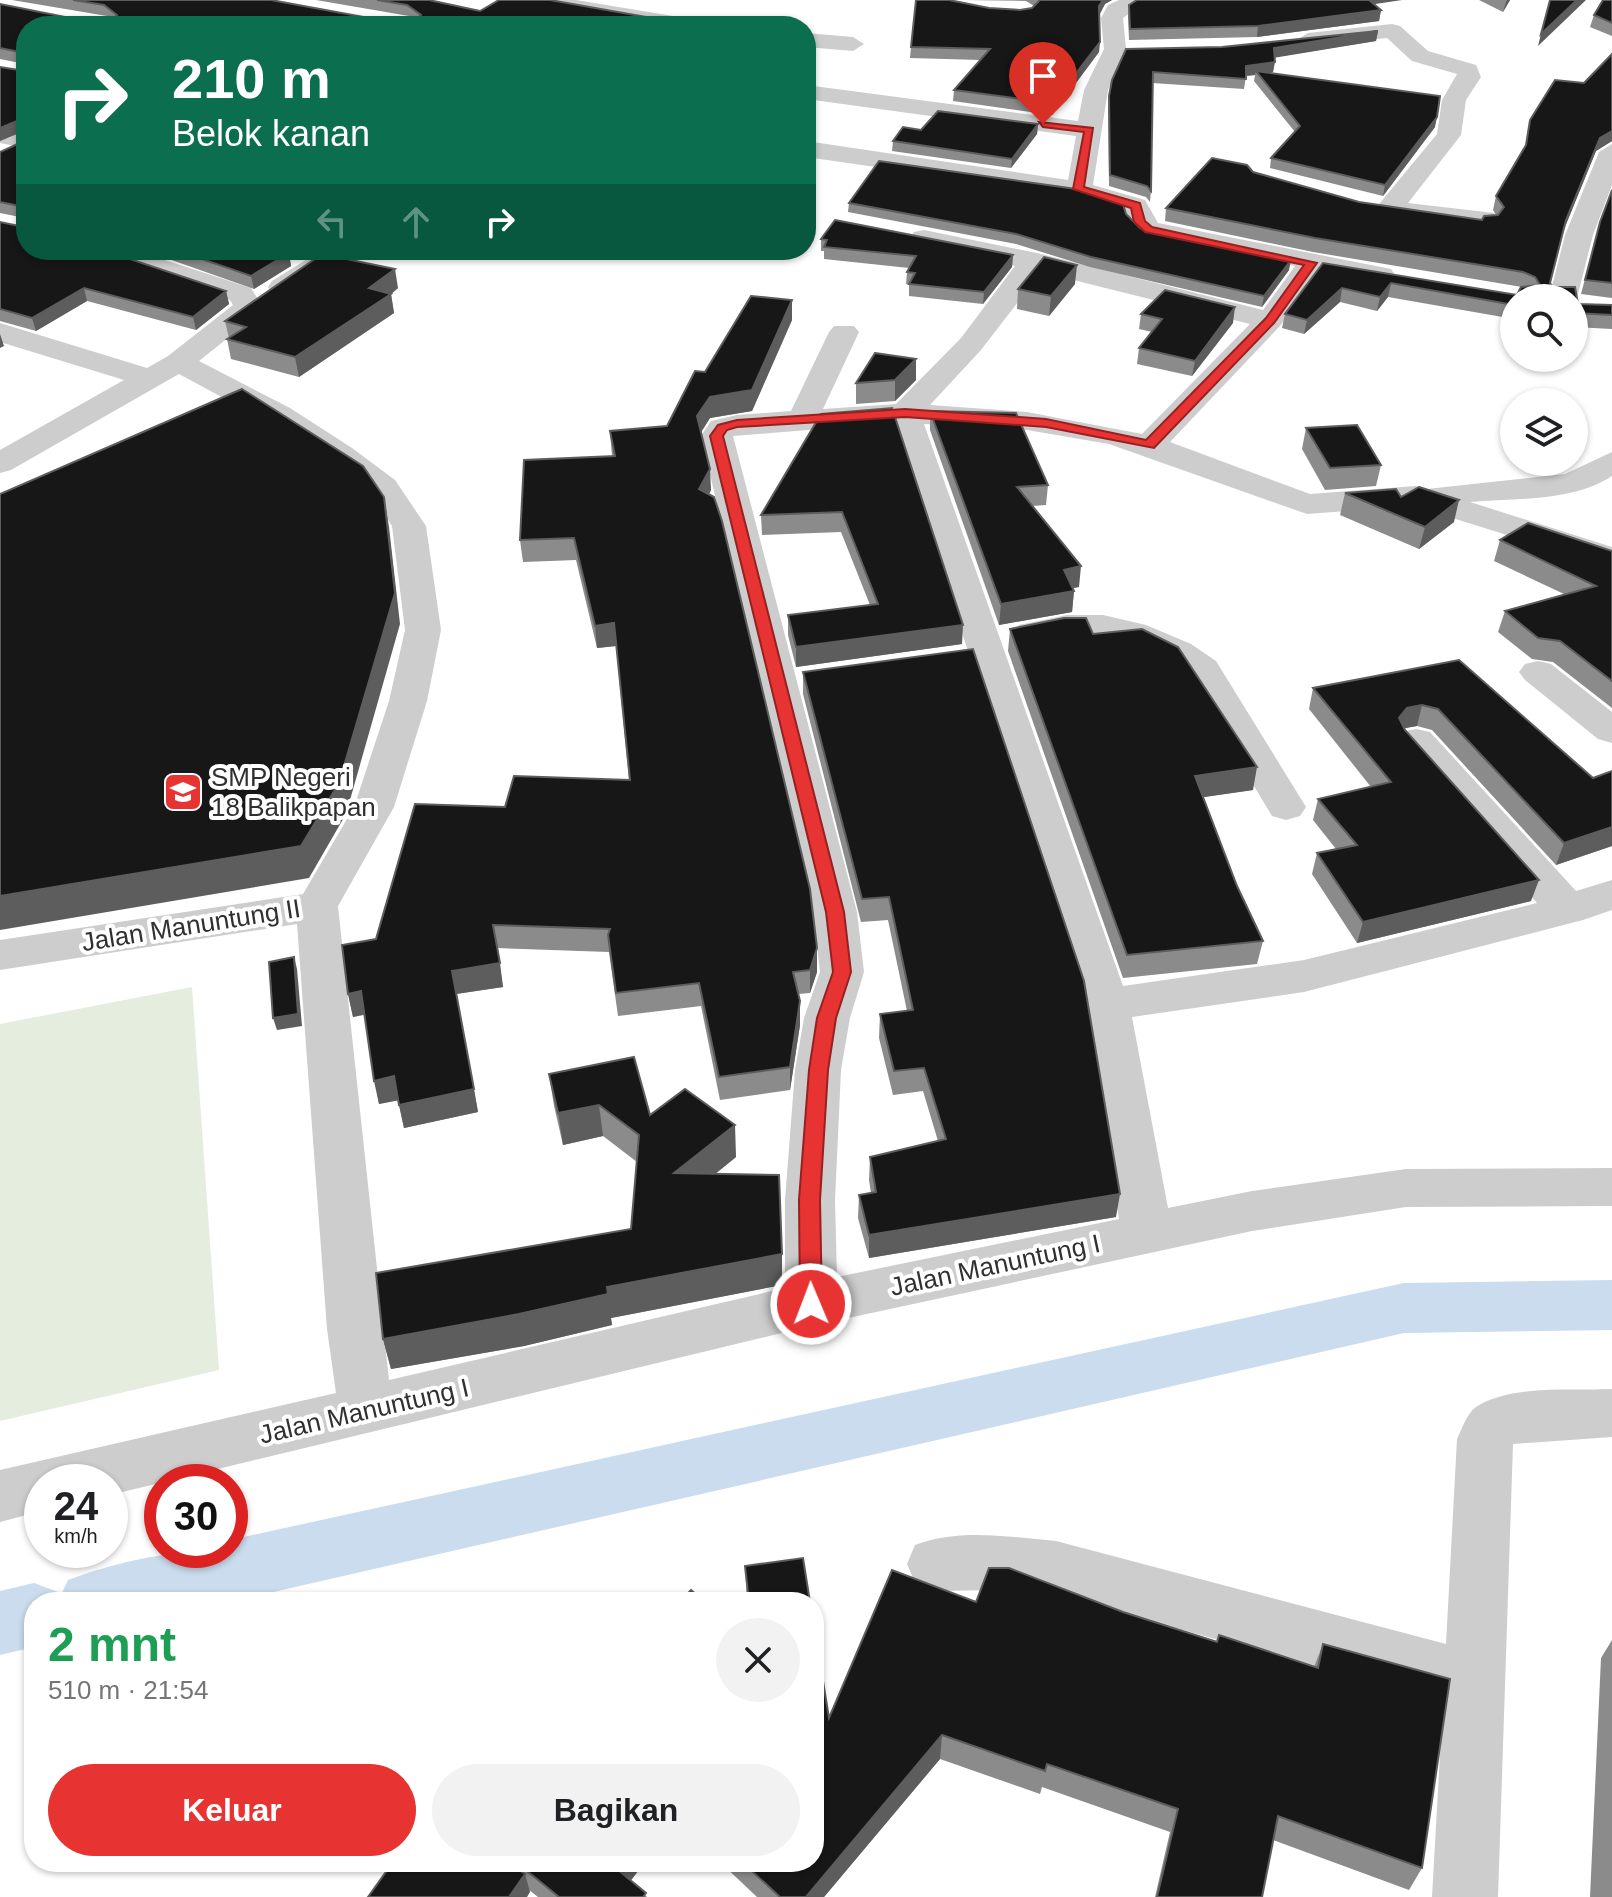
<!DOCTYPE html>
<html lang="id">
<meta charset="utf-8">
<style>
body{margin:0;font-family:Arial,sans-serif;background:#f2f2f2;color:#202124;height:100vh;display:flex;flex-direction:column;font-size:30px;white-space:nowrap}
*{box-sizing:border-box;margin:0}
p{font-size:26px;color:#757577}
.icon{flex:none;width:44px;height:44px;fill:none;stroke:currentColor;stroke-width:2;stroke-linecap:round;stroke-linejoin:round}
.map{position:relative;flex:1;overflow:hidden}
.drawer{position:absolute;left:24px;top:1592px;width:800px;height:280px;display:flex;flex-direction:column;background:#fff;border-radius:32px;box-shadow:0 2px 6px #0004}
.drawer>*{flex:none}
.banner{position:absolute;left:16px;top:16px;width:800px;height:244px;border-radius:32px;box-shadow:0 2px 6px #0004;background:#0b6e4f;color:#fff;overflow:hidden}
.fabs{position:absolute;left:1500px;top:284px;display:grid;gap:16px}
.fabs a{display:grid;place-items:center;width:88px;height:88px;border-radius:50%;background:#fff;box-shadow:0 2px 6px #0004;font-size:40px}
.speed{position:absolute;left:24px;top:1464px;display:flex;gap:16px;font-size:40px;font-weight:700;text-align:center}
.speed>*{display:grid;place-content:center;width:104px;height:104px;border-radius:50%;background:#fff;box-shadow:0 2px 6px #0004;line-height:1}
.speed small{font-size:20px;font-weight:400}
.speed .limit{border:12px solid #d22;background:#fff;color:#111}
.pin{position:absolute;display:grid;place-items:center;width:68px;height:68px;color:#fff;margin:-82px -34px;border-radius:50% 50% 50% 0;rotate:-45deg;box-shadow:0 0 8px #0007}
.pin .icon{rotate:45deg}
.me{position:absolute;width:88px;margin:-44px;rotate:359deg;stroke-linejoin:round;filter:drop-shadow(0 0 6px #0008)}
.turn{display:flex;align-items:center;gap:28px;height:168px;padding:0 24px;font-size:36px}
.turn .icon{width:104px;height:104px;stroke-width:2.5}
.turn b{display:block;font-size:56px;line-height:68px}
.lanes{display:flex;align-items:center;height:76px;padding:0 24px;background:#0003;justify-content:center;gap:40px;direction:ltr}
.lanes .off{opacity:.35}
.round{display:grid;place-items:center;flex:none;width:84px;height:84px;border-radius:42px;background:#f2f2f2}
.overview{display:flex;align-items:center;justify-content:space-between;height:136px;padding:0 24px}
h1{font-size:48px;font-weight:700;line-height:60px;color:#1e9e55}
.action{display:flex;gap:16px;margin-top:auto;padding:16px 24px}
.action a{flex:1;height:92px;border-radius:48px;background:#e73332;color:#fff;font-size:32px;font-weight:700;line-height:92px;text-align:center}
.action a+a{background:#f2f2f2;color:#202124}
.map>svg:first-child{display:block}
.green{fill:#e5edde}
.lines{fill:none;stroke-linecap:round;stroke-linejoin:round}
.canal{fill:#cadced;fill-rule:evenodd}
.minor{fill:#cdcdcd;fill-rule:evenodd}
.wall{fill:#8b8b8b}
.shaded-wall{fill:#5d5d5d}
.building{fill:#171717;stroke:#5d5d5d;stroke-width:2}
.route{fill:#e73332;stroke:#962120;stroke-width:2}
.labels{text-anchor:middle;stroke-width:8;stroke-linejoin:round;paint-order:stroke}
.poi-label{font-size:26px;fill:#303030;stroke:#fff;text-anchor:start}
.street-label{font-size:26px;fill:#303030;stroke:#fff}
</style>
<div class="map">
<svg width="1612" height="1897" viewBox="0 0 1612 1897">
<rect width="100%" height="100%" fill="#fff"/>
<!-- green -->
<polygon class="green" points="192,987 219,1370 0,1421 0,1024"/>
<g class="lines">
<!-- canal -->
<path class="canal" d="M1612,1280V1330L1404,1333L230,1602H34V1647L0,1655V1591L34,1583L58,1592L60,1597L68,1580C120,1560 175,1550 230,1550V1540L1404,1283Z"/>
<!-- minor -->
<g class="minor">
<polygon points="527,0 576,0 691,19 702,26 652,26 538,6"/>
<path d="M1119,0H1147L1123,18L1126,49L1108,90L1093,185L1145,200L1158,223L1381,267L1391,269L1395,275L1391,281L1381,283L1320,271L1280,326L1170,442L1310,494L1416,486L1427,489L1565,474L1612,452V476C1572,502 1517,498 1470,502L1612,547V568L1414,506L1307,514L1109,444L1027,430L924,424L1123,986L1304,960L1537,903L1402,750L1396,741L1402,732L1416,729L1430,732L1576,891L1612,880V910L1583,920L1304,992L1132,1017L1168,1208L1252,1191L1406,1169L1612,1168V1206L1406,1207L1252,1231L811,1326L110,1495V1482H42V1511L0,1522V1470L336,1393L327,1329L297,924L0,970V940L303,894L354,807L389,701L405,630L392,526L371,494L330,462L268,422L179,374L11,470L0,473V450L124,380L0,342V323L147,368L168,356L233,305L230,300L96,256L92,250H134L251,288L263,307L259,313L199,361L290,408L352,448L395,480L426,526L441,630L427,701L394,807L338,906L389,1380L785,1288V1200L795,1070L804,1018L820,972L813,912L701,436L711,421L737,415L791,411L829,332L834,326H854L859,332L823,409L896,404L961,338L1015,266L914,244L910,238L914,232L924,230L1037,253L1263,310L1295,266L1139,235L1127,222L1124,211L1076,196L806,157V141L1068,180L1076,136L806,99V85L1078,121L1084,90L1104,49L1101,18L1108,5ZM1041,272L1250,324L1142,434L1027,412L930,405L981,350ZM893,423L1084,1004L1119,1219L837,1277L835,1200L841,1070L850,1018L864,972L857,912L733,436Z"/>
<polygon points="1392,24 1400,26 1428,51 1476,65 1481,77 1466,100 1461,135 1408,203 1494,213 1498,219 1494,225 1485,227 1389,218 1380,216 1375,209 1437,134 1442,100 1457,74 1412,61 1387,38 1308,47 1297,40 1308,33"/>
<polygon points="806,33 853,37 864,44 853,51 806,47"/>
<polygon points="0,129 26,134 26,148 0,143"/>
<polygon points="1612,144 1612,185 1593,235 1577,298 1574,303 1574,298 1549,298 1565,235 1599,152"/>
<polygon points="322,250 355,250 292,293 272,293 268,287 272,281"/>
<path d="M1067,615H1103L1146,625L1191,644L1216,661L1306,807L1300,816L1286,820L1272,816L1188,676C1155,650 1113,632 1069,637C1052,639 1037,645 1019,641L1014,633L1019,625Z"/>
<polygon points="1538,661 1551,664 1612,712 1612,743 1598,739 1525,680 1519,672 1525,664"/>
<path d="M1612,1389V1437L1513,1444L1498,1897H1432L1443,1702L1056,1595L1001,1590L936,1591L915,1583L907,1564L915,1545C959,1528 1010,1537 1056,1541L1446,1644L1457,1439C1462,1429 1467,1413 1476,1407C1512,1384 1571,1391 1612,1389Z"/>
</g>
</g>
<!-- wall -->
<g class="wall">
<polygon points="12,0 271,0 369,18 411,18 409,16 316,0 429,0 480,11 26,250 226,291 229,304 196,330 87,301 36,331 0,321 0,222 24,227 25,218 0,213 0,152 24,141 24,131 0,141 0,67 25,71 25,64 0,59 0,4 70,18 109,18 107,16"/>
<polygon points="964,0 1112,0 1105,4 1100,14 1099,52 1052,115 953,101 954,90 980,60 910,58 911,47 989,8 1020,10 1032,8 1034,6 1026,1"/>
<polygon points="1479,0 1510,0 1503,12"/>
<polygon points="1612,0 1612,36 1590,27 1594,15"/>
<polygon points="1374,4 1381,10 1379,21 1257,37 1129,40 1128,16 1129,5"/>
<polygon points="1378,31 1376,41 1275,57 1273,72 1269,73 1435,127 1383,196 1270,168 1271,158 1295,132 1254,81 1255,75 1246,76 1244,89 1152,83 1151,191 1150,202 1146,197 1109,186 1108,107 1112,80 1222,47"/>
<polygon points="1612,54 1612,141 1596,151 1563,232 1550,283 1553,287 1575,287 1578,304 1612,305 1612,329 1574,327 1574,298 1514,298 1514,319 1388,297 1377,311 1340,302 1304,334 1282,328 1285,314 1323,263 1517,295 1522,287 1313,252 1165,221 1166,208 1212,158 1247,165 1253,172 1359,202 1482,220 1484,216 1496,215 1493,210 1496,196 1525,148 1530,120 1555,80 1584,83"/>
<polygon points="1038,124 1037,134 1011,168 892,151 893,141 921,130"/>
<polygon points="1612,190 1612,298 1581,294 1600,222"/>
<polygon points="849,203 1126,214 1140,228 1289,270 1262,307 1090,267 1016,244 848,212"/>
<polygon points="821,239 1013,255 1012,267 983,304 909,296 909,285 906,284 907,272 909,268 824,259 824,251 821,251"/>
<polygon points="143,250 307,250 290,260 291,266 254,289"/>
<polygon points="1075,284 1049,316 1017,309 1018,289"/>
<polygon points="398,288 391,294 394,313 299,377 231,359 227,339 229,338 225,321"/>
<polygon points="792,300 792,320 752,411 710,418 701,432 711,490 709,494 817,948 817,972 810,993 798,994 800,1025 790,1090 720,1100 701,1006 618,1016 609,952 497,948 503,987 456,994 478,1112 404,1128 398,1100 379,1104 364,1015 353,1017 348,994 376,939 505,807 629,780 616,646 597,648 576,560 523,562 520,540 612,456 610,431 667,426 705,372"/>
<polygon points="1141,314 1233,323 1192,376 1137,364 1139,348 1152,332 1139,329"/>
<polygon points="916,359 916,380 895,401 856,404 856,383"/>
<polygon points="892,408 891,415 962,644 796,667 788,635 788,615 870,605 841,532 762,535 761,515"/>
<polygon points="930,411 1048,485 1046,505 1032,506 1079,587 1073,588 1074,591 1072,612 999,625 930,430"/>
<polygon points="1306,428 1381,465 1376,486 1325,490 1302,449"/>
<polygon points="1345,493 1401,497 1454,522 1419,549 1340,515"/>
<polygon points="1500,540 1612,551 1612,708 1553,662 1532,659 1498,632 1505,611 1564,594 1494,561"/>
<polygon points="1010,629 1093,634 1253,790 1203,797 1237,886 1263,941 1257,964 1123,978 1008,651"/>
<polygon points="1459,660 1593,778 1612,771 1612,846 1556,865 1432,730 1417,726 1404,728 1531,901 1357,943 1312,874 1317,853 1336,849 1313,820 1318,799 1371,787 1309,709 1313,688"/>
<polygon points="803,672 1116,1217 869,1258 858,1218 859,1195 871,1193 869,1180 870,1157 938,1141 923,1091 893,1095 879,1038 880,1014 907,1011 888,920 861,922 803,694"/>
<polygon points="549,1074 650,1115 736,1157 715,1174 782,1285 611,1318 612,1325 524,1346 391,1369 383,1339 631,1229 637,1162 603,1136 563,1145 554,1106"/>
<polygon points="745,1566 810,1602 747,1602"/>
<polygon points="976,1602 1123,1612 1217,1641 1314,1667 1323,1644 1422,1868 1409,1890 1273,1840 1262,1897 1155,1897 1170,1832 1042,1787 1040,1794 940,1759 824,1897 757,1897 720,1862 814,1862 829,1718"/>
<polygon points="1612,1640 1612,1897 1590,1897 1601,1658"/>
<polygon points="512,1862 645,1862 631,1880 647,1897 538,1897 529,1890 530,1892 514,1866"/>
</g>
<!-- shaded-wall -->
<g class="shaded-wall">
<polygon points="1103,0 1112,0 1105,4 1098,17 1099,6"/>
<polygon points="1363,0 1402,0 1362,6"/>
<polygon points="1507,0 1510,0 1503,12 1506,2"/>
<polygon points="1577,0 1586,0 1538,46 1541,34"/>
<polygon points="1381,10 1379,21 1257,37 1258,26"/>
<polygon points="1378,31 1376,41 1273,58 1274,48"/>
<polygon points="1100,42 1099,52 1052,115 1053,103"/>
<polygon points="1275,62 1273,72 1258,74 1256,71 1255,75 1244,76 1246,66"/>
<polygon points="1437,117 1435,127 1383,196 1385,185"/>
<polygon points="24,118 26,130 0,141 0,128"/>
<polygon points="1038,124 1037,134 1011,168 1012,159"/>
<polygon points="1612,131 1612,141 1596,151 1562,234 1566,220 1600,138"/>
<polygon points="283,250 307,250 290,260 291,266 254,289 251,276"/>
<polygon points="1013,255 1012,267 983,304 984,292"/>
<polygon points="1291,260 1289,270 1262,307 1264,296"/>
<polygon points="1077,265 1075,284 1049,316 1051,296"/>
<polygon points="395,269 398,288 391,294 394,313 299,377 295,357 369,288"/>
<polygon points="1391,283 1388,297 1377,311 1380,297"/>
<polygon points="84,288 87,301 36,331 32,318"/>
<polygon points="1342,288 1340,302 1304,334 1307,320"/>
<polygon points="226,291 229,304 196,330 193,317"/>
<polygon points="792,300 792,320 752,411 710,418 698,437 697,416 710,397"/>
<polygon points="1235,307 1233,323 1192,376 1195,361"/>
<polygon points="0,334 4,346 0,348"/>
<polygon points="916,359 916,380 895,401 895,380"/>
<polygon points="710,469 711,490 700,510 699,489"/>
<polygon points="384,497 389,527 400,624 346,814 309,878 0,930 0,896"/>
<polygon points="1459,500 1454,522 1419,549 1425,527"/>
<polygon points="1081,566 1079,587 1062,590 1064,570"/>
<polygon points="1074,591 1072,612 999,625 1001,604"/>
<polygon points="614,623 616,646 597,648 595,626"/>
<polygon points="963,625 962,644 796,667 796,647"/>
<polygon points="1422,705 1417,726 1401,729 1399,718 1407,708"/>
<polygon points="1257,767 1253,790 1191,799 1195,776"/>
<polygon points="1612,827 1612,846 1556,865 1564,843"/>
<polygon points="1539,880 1531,901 1357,943 1363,922"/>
<polygon points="817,948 817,972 810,993 810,970"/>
<polygon points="294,957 297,969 302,1026 277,1030 273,1018"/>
<polygon points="500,963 503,987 456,994 452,971"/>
<polygon points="361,991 366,1014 353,1017 348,994"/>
<polygon points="800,1001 800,1025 790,1090 790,1067"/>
<polygon points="394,1076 400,1100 379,1104 374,1081"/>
<polygon points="474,1089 478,1112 404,1128 399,1105"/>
<polygon points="599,1105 603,1136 563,1145 558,1113"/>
<polygon points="735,1125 736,1157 677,1205 674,1173"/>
<polygon points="1120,1194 1116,1217 869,1258 869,1235"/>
<polygon points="782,1254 782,1285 611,1318 612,1325 524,1346 391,1369 383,1339 607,1287"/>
<polygon points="942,1735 940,1759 824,1897 806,1897"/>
<polygon points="625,1862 645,1862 622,1892 618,1870"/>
<polygon points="525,1874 530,1892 527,1897 509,1897"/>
</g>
<!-- building -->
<g class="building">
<polygon points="73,0 271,0 369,18 418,18 421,15 407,5 377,0 429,0 480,11 499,0 550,0 686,24 683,26 26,26 26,250 103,250 226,291 193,317 84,288 32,318 0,309 0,222 24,227 25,207 0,202 0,152 24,141 24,118 0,128 0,67 25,71 25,53 0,48 0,4 70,18 114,18 117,15 104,5"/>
<polygon points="916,0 949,0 989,8 1020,10 1032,8 1040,0 1103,0 1099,6 1100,42 1053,103 954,90 990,49 911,47"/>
<polygon points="1137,0 1369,0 1381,10 1258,26 1130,29 1129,5"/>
<polygon points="1550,0 1577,0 1541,34"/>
<polygon points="1603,0 1612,0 1612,23 1594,15"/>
<polygon points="1378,31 1274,48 1275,62 1246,66 1246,79 1153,72 1151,191 1147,186 1110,175 1109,96 1112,80 1126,49 1222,47"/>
<polygon points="1612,54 1612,131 1600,138 1566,220 1550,283 1553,287 1575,287 1578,304 1612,305 1612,315 1574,313 1574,298 1514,298 1514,305 1391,283 1380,297 1342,288 1307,320 1285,314 1323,263 1517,295 1521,287 1540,285 1535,277 1523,272 1315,238 1166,208 1212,158 1247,165 1253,172 1359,202 1482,220 1484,216 1498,215 1504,207 1496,196 1526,145 1530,120 1555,80 1584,83"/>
<polygon points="1256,71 1440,96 1437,117 1385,185 1271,158 1300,126"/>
<polygon points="938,111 1038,124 1012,159 893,141 903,127 921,130"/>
<polygon points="879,161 1076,189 1123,204 1126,214 1140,228 1291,260 1264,296 1091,257 1016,234 849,203"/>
<polygon points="1612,190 1612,283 1585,280 1600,222"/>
<polygon points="835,220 1013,255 984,292 909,284 915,273 907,272 916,256 824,247 827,240 821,239"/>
<polygon points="176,250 283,250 281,251 289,253 251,276"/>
<polygon points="322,254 395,269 369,288 391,294 295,357 227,339 246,327 225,321"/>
<polygon points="1044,257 1077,265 1051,296 1018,289"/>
<polygon points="1165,290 1235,307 1195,361 1139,348 1162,319 1141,314"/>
<polygon points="751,296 792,300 752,390 710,397 697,416 710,469 699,489 714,497 722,521 810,889 817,948 810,970 793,972 800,1001 790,1067 719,1077 699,983 616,993 608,935 610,929 493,925 500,963 452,971 474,1089 399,1105 394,1076 374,1081 361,991 348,994 342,945 376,939 415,804 505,807 514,776 630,780 614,623 595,626 574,538 520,540 524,460 615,456 610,431 667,426 695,371 705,372"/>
<polygon points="875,353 916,359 895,380 856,383"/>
<polygon points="242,389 363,466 384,497 395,593 339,783 301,846 0,896 0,494"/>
<polygon points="892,408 890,415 894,414 963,625 796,647 788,615 878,604 842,512 761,515 821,414"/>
<polygon points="930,411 1016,413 1048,485 1017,487 1081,566 1064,570 1074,591 1001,604"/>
<polygon points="1357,425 1381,465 1330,468 1306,428"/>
<polygon points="1419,487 1459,500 1425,527 1345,493 1396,489 1401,497"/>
<polygon points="1528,523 1612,551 1612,681 1560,641 1538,638 1505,611 1596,586 1500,540"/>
<polygon points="1064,618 1086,618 1093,634 1142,629 1178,647 1257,767 1195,776 1237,886 1263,941 1127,955 1010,629"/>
<polygon points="973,649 1084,981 1120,1194 869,1235 859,1195 876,1192 870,1157 946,1139 924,1068 894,1071 880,1014 913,1010 889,897 862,899 803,672"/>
<polygon points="1459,660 1593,778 1612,771 1612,827 1564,843 1438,709 1422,705 1407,708 1399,718 1405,730 1539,880 1363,922 1317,853 1357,845 1318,799 1391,782 1313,688"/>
<polygon points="294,957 298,1014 273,1018 269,962"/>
<polygon points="634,1057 650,1115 685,1089 735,1125 674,1173 779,1175 782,1254 607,1287 608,1294 519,1314 383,1339 376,1273 631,1229 639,1135 599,1105 558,1113 549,1074"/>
<polygon points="803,1558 810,1602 749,1602 745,1566"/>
<polygon points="989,1568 1009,1568 1123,1612 1217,1642 1219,1635 1318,1668 1323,1644 1450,1679 1422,1868 1278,1816 1262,1897 1157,1897 1178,1809 1047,1764 1045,1771 942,1735 806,1897 780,1897 742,1862 814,1862 814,1626 829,1718 892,1570 976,1602"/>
<polygon points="691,1590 705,1602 679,1602"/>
<polygon points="393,1862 507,1862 525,1874 509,1897 368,1897"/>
<polygon points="516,1862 625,1862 618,1870 646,1893 643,1897 559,1897"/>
</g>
<!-- route -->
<polygon class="route" points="1039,122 1093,128 1084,187 1140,203 1145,221 1152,227 1317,263 1274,323 1154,448 1046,427 905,417 737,427 727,430 723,436 844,912 851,972 836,1018 828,1070 820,1200 822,1304 818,1311 803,1311 800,1304 799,1200 809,1070 817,1018 833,972 826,912 710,436 718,425 737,420 905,409 1046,419 1146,440 1266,318 1304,265 1145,232 1134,222 1131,208 1073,189 1084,132 1043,127"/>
<!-- icons -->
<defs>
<symbol id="school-square" viewBox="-11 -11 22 22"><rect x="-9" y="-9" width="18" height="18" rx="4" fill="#e73332" stroke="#fff"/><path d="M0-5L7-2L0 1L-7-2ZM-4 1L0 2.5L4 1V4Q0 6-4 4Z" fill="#fff"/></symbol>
</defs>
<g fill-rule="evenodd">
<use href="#school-square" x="161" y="770" width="44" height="44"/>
</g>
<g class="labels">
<!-- poi labels -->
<g class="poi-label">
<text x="211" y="786">SMP Negeri<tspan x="211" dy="30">18 Balikpapan</tspan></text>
</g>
<!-- street labels -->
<g class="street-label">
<text transform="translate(191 925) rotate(-9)" y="9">Jalan Manuntung II</text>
<text transform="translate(995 1265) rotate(-12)" y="9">Jalan Manuntung I</text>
<text transform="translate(364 1411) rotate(-13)" y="9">Jalan Manuntung I</text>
</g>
</g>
</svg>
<div class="fabs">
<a><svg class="icon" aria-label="search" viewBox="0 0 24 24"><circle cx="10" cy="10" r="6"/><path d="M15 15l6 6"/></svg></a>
<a><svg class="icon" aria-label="layers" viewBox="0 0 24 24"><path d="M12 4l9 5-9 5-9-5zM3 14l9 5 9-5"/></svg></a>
</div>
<div class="speed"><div>24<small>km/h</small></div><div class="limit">30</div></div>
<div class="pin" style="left:1043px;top:124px;background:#d93025"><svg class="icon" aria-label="arrive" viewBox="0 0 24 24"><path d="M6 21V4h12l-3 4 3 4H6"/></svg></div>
<svg class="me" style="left:811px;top:1304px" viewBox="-20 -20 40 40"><circle r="17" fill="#e73332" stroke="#fff" stroke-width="3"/><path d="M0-11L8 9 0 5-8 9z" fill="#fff"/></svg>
<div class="banner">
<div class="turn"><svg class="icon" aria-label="right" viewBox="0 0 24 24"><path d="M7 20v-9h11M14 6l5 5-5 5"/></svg><div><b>210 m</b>Belok kanan</div></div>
<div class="lanes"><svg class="icon off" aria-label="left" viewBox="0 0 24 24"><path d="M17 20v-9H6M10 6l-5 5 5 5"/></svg><svg class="icon off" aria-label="ahead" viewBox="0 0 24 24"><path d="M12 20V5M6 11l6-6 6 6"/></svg><svg class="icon" aria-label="right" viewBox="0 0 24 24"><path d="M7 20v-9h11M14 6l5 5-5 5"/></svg></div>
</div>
<section class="drawer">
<div class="overview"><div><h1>2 mnt</h1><p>510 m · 21:54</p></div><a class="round"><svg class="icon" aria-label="close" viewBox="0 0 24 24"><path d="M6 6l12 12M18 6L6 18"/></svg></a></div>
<div class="action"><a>Keluar</a><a>Bagikan</a></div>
</section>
</div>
